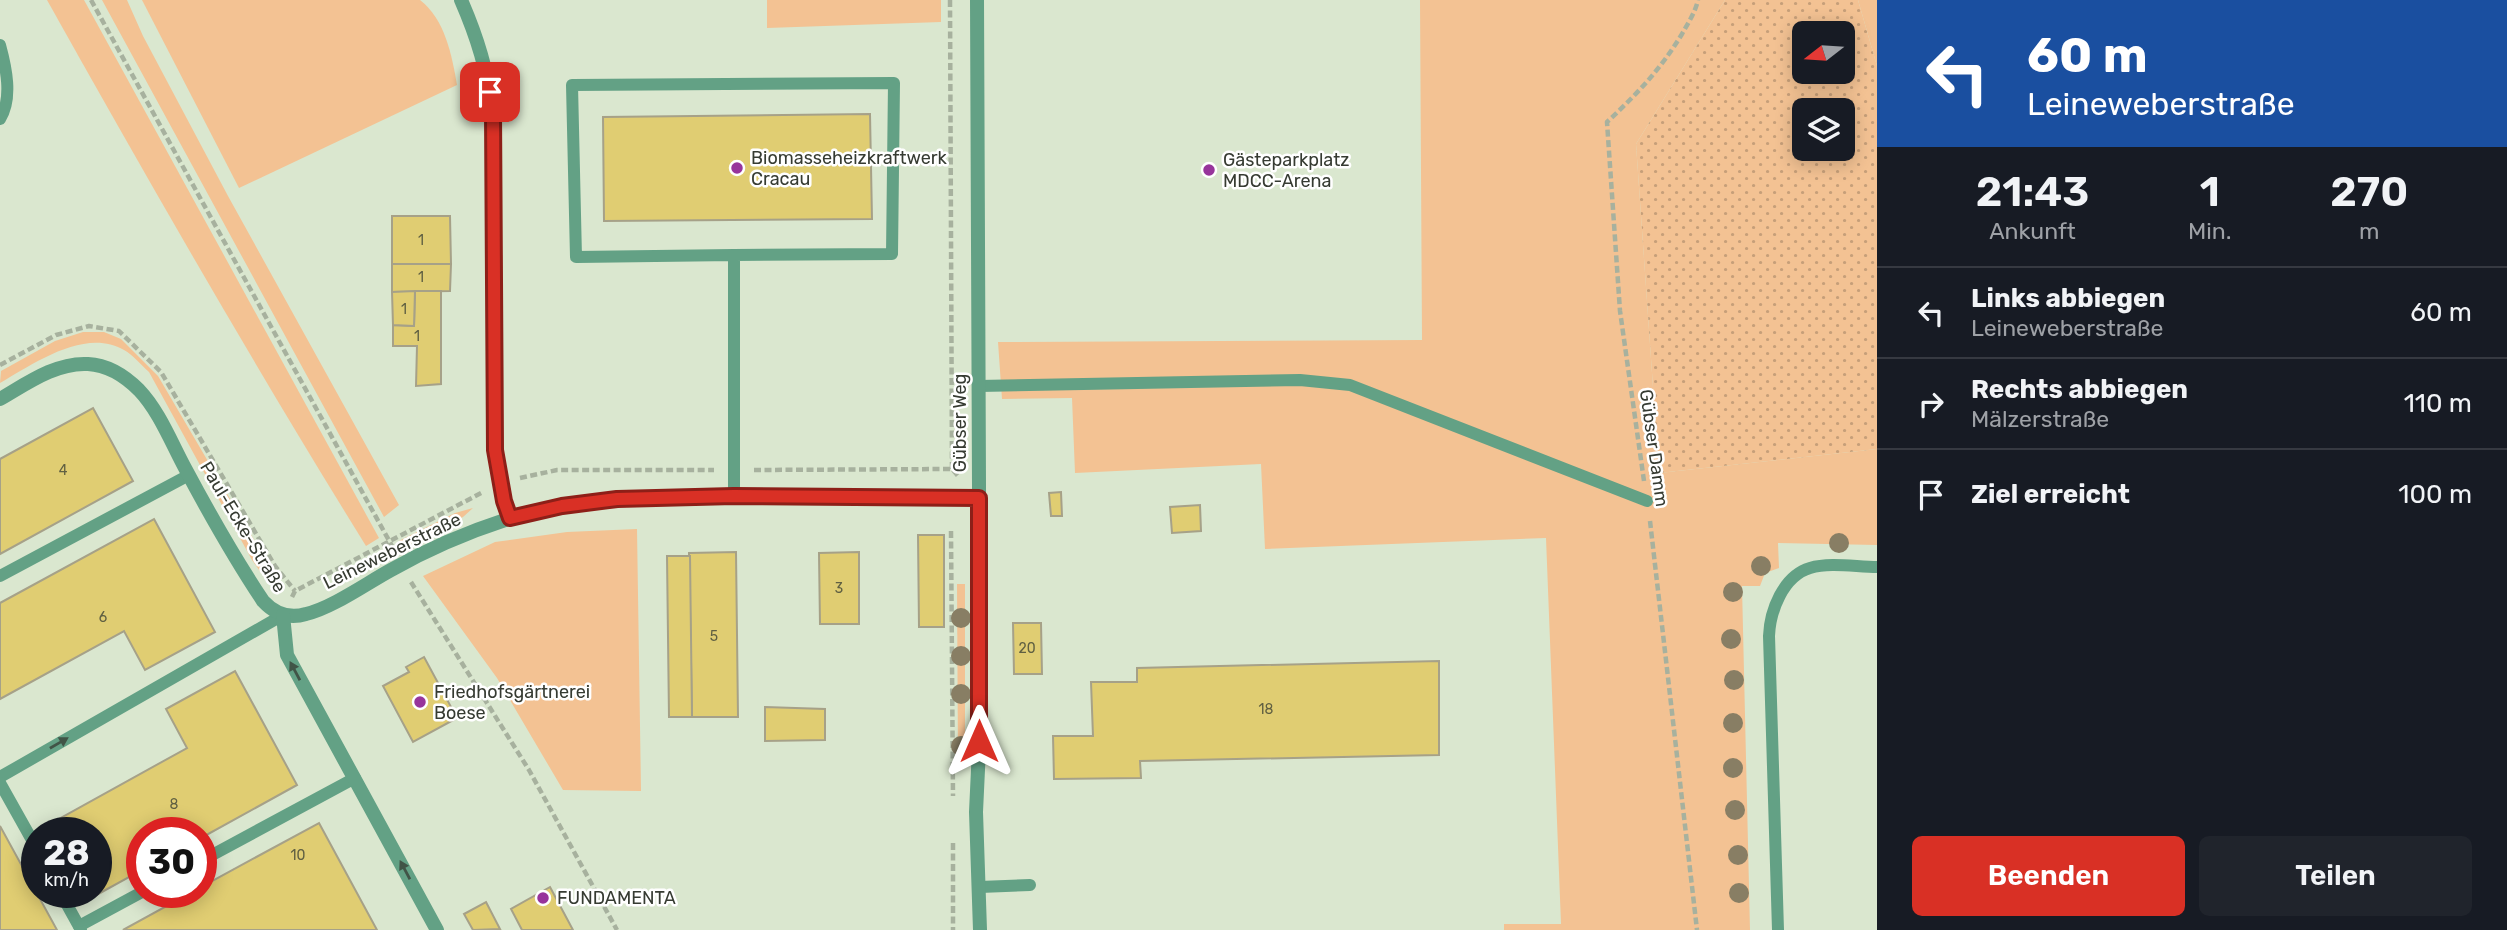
<!DOCTYPE html>
<html lang="de">
<meta charset="utf-8">
<style>
body{margin:0;font-family:Rubik,sans-serif;background:#20242c;color:#f1f3f6;height:100vh;display:flex;flex-direction:column;font-size:26px;white-space:nowrap}
*{box-sizing:border-box;margin:0}
p{font-size:23px;color:#9ea1a6}
.icon{flex:none;width:38px;height:38px;fill:none;stroke:currentColor;stroke-width:2;stroke-linecap:round;stroke-linejoin:round}
.map{position:relative;flex:1;overflow:hidden}
.side{display:flex;flex-direction:column;background:#171b24;width:630px}
.side>*{flex:none}
.top-card{background:#1a4fa0;color:#fff;overflow:hidden}
.needle{width:46px;rotate:253deg}
.controls{position:absolute;left:1792px;top:21px;display:grid;gap:14px}
.controls a{display:grid;place-items:center;width:63px;height:63px;border-radius:10px;background:#171b24;box-shadow:0 4px 18px #0003;font-size:35px}
.speed{position:absolute;left:21px;top:817px;display:flex;gap:14px;font-size:35px;font-weight:700;text-align:center}
.speed>*{display:grid;place-content:center;width:91px;height:91px;border-radius:50%;background:#171b24;box-shadow:0 4px 18px #0003;line-height:1}
.speed small{font-size:18px;font-weight:400}
.speed .limit{border:10px solid #d22;background:#fff;color:#111}
.pin{position:absolute;display:grid;place-items:center;width:60px;height:60px;color:#fff;margin:-30px;border-radius:14px;box-shadow:0 4px 10px #0006}
.me{position:absolute;width:77px;margin:-38px;rotate:0deg;stroke-linejoin:round;filter:drop-shadow(0 0 5px #0008)}
.turn{display:flex;align-items:center;gap:24px;height:147px;padding:0 35px;font-size:32px}
.turn .icon{width:91px;height:91px;stroke-width:2.5}
.turn b{display:block;font-size:49px;line-height:60px}
.eta{display:flex;justify-content:space-evenly;align-items:center;height:119px;text-align:center}
.eta b{font-size:42px;font-weight:600;line-height:49px}
.cta{display:flex;gap:14px;margin-top:auto;padding:14px 35px}
.cta a{flex:1;height:80px;border-radius:10px;background:#d93025;color:#fff;font-size:28px;font-weight:600;line-height:80px;text-align:center}
.cta a+a{background:#20242c;color:#f1f3f6}
ul{padding:0;list-style:none}
li{display:flex;align-items:center;gap:21px;height:91px;padding:0 35px;border-top:2px solid #363941}
li div{flex:1}
li b{display:block;font-size:26px}
li em{font-style:normal}
main{display:flex;flex:1;min-height:0}
.map>svg:first-child{display:block}
.green{fill:#f3c293}
.garden{fill:url(#garden-dots);fill-rule:evenodd}
.building{fill:#e0cd72;stroke:#a6a188;stroke-width:2}
.lines{fill:none;stroke-linecap:round;stroke-linejoin:round}
.path{stroke:#a7b19e;stroke-width:4.5;stroke-dasharray:7 3.5;stroke-linecap:butt}
.service{stroke:#63a185;stroke-width:12}
.minor{stroke:#63a185;stroke-width:14}
.tree{fill:#887e64}
.oneway{fill:#415447}
.route-casing{stroke:#8d1f18;stroke-width:18}
.route{stroke:#d93025;stroke-width:12}
.poi-dot{fill:#97349b;stroke:#fff;stroke-width:2.5}
.labels{text-anchor:middle;stroke-width:5;stroke-linejoin:round;paint-order:stroke}
.number-label{font-size:14px;fill:#606042}
.poi-label{font-size:18px;fill:#363b32;stroke:#fff;text-anchor:start}
.street-label{font-size:18px;fill:#363b32;stroke:#fff}
</style>
<main>
<div class="map">
<svg width="1877" height="930" viewBox="0 0 1877 930">
<defs>
<pattern id="garden-dots" width="8" height="8" patternUnits="userSpaceOnUse" patternTransform="scale(1.75)"><rect width="8" height="8" fill="#f3c293"/><path d="M2 2h.1M6 6h.1" fill="none" stroke="#c69f79" stroke-width="1.8" stroke-linecap="round"/></pattern>
</defs>
<rect width="100%" height="100%" fill="#dae7cf"/>
<!-- green -->
<g class="green">
<path d="M47,0H84L379,538L366,546C255,367 150,184 47,0Z"/>
<polygon points="102,0 127,0 143,36 228,196 399,505 384,517"/>
<path d="M142,0H420C445,19 452,56 457,85L239,188Z"/>
<polygon points="767,0 941,0 941,22 767,28"/>
<polygon points="1420,0 1725,0 1636,144 1659,473 1877,449 1877,545 1778,543 1779,568 1765,573 1760,586 1742,586 1750,930 1504,930 1504,924 1561,924 1546,538 1265,549 1261,464 1075,473 1072,398 1002,399 998,342 1422,340"/>
<polygon points="1858,0 1877,0 1877,66"/>
<path d="M83,332H104L121,339L158,376L260,550L264,577L252,560L149,372C141,365 133,355 124,350C85,327 33,364 0,383L1,371L55,341Z"/>
<polygon points="473,508 463,517 404,547 399,541 455,513"/>
<polygon points="637,529 641,791 563,790 497,678 423,576 495,542 567,532"/>
<polygon points="957,584 965,584 965,762 958,764"/>
</g>
<!-- garden -->
<path class="garden" d="M1725,0H1858L1877,66V449L1659,473L1636,144ZM1804,33H1843V72H1804ZM1804,110H1843V149H1804Z"/>
<!-- building -->
<g class="building">
<polygon points="870,114 872,219 604,221 603,117"/>
<polygon points="392,216 450,216 451,264 392,264"/>
<polygon points="392,264 451,264 450,291 392,292"/>
<polygon points="415,291 441,291 441,384 416,386 417,346 393,346 393,325 414,326"/>
<polygon points="415,291 414,326 393,325 392,292"/>
<polygon points="93,408 133,481 0,554 0,459"/>
<polygon points="1061,492 1062,516 1051,516 1049,493"/>
<polygon points="1200,505 1201,531 1172,533 1170,507"/>
<polygon points="154,519 215,632 145,670 124,631 0,699 0,603"/>
<polygon points="918,535 944,535 944,627 919,627"/>
<polygon points="736,552 738,717 692,717 689,553"/>
<polygon points="859,552 859,624 820,624 819,553"/>
<polygon points="667,556 690,556 692,717 669,717"/>
<polygon points="1013,623 1041,623 1042,674 1014,674"/>
<polygon points="424,657 457,718 413,742 383,686 409,672 406,667"/>
<polygon points="1439,661 1439,755 1140,761 1141,778 1054,779 1053,736 1093,736 1091,682 1137,682 1137,668"/>
<polygon points="235,671 297,785 201,838 201,833 142,833 142,870 91,898 88,892 96,892 96,833 55,833 50,824 187,748 166,709"/>
<polygon points="765,707 825,709 825,740 765,741"/>
<polygon points="319,823 377,930 123,930 192,892 201,892 201,887"/>
<polygon points="0,826 57,930 0,930"/>
<polygon points="550,887 573,930 522,930 511,909"/>
<polygon points="486,902 500,929 473,930 464,914"/>
</g>
<g class="lines">
<!-- path -->
<g class="path">
<polyline points="91,0 392,546"/>
<polyline points="950,0 952,469"/>
<polyline points="0,365 56,335 89,326 119,331 161,372 275,566 295,591"/>
<polyline points="754,470 952,469 959,477"/>
<polyline points="520,478 557,470 714,470"/>
<path d="M1644,481L1620,311L1607,122C1638,93 1660,70 1682,34C1688,23 1695,13 1698,0"/>
<polyline points="1650,521 1697,930"/>
<polyline points="951,531 953,796"/>
<polyline points="411,582 529,770 617,930"/>
<polyline points="292,597 295,591 483,492"/>
<polyline points="953,843 953,930"/>
</g>
<!-- service -->
<g class="service">
<path d="M0,45C6,67 13,98 0,119"/>
<polyline points="979,386 1300,380 1350,385 1647,501"/>
<polyline points="734,496 734,255 576,257 572,85 894,83 892,254 734,255"/>
<polyline points="0,576 189,475"/>
<polyline points="0,777 283,615"/>
<polyline points="0,783 37,849"/>
<polyline points="201,861 355,778"/>
<polyline points="980,887 1030,885"/>
<polyline points="60,892 81,930"/>
<polyline points="79,926 142,892"/>
<path d="M1778,930L1769,636C1770,611 1783,576 1810,568C1830,562 1856,567 1877,567"/>
</g>
<!-- minor -->
<g class="minor">
<path d="M461,0C478,39 487,70 493,112L495,450L504,501L510,518"/>
<polyline points="977,0 980,727 976,812 980,930"/>
<path d="M0,399C26,384 56,362 88,364C108,365 125,376 139,390C159,411 171,442 185,468C209,513 235,559 263,601C275,614 289,619 306,614C332,608 367,583 391,570C428,549 468,532 508,519C566,499 626,499 687,497C784,495 882,499 979,497"/>
<polyline points="283,615 287,655 437,930"/>
</g>
</g>
<!-- trees -->
<g class="tree">
<circle cx="1839" cy="543" r="10"/>
<circle cx="1761" cy="566" r="10"/>
<circle cx="1733" cy="592" r="10"/>
<circle cx="961" cy="618" r="10"/>
<circle cx="1731" cy="639" r="10"/>
<circle cx="961" cy="656" r="10"/>
<circle cx="1734" cy="680" r="10"/>
<circle cx="961" cy="694" r="10"/>
<circle cx="1733" cy="723" r="10"/>
<circle cx="961" cy="746" r="10"/>
<circle cx="1733" cy="768" r="10"/>
<circle cx="1735" cy="810" r="10"/>
<circle cx="1738" cy="855" r="10"/>
<circle cx="1739" cy="893" r="10"/>
</g>
<!-- one-way arrows -->
<defs><path id="oneway-solid" d="M-6-.8H1V-3.2L6.5 0L1 3.2V.8H-6Z" transform="scale(1.75)"/></defs>
<g class="oneway">
<use href="#oneway-solid" transform="translate(295 671) rotate(-118)"/>
<use href="#oneway-solid" transform="translate(59 743) rotate(-30)"/>
<use href="#oneway-solid" transform="translate(405 870) rotate(-118)"/>
</g>
<g class="lines">
<defs>
<polyline id="route" points="490,92 493,112 495,450 504,501 510,518 562,506 617,499 734,496 979,498 979,741"/>
</defs>
<!-- route casing -->
<use href="#route" class="route-casing"/>
<!-- route -->
<use href="#route" class="route"/>
</g>
<!-- markers -->
<g class="poi-dot">
<circle cx="737" cy="168" r="7"/>
<circle cx="1209" cy="170" r="7"/>
<circle cx="420" cy="702" r="7"/>
<circle cx="543" cy="898" r="7"/>
</g>
<g class="labels">
<!-- number labels -->
<g class="number-label">
<text x="421" y="245">1</text>
<text x="421" y="282">1</text>
<text x="404" y="314">1</text>
<text x="417" y="341">1</text>
<text x="63" y="475">4</text>
<text x="839" y="593">3</text>
<text x="103" y="622">6</text>
<text x="714" y="641">5</text>
<text x="1027" y="653">20</text>
<text x="1266" y="714">18</text>
<text x="174" y="809">8</text>
<text x="298" y="860">10</text>
</g>
<!-- poi labels -->
<g class="poi-label">
<text x="751" y="164">Biomasseheizkraftwerk<tspan x="751" dy="21">Cracau</tspan></text>
<text x="1223" y="166">Gästeparkplatz<tspan x="1223" dy="21">MDCC-Arena</tspan></text>
<text x="434" y="698">Friedhofsgärtnerei<tspan x="434" dy="21">Boese</tspan></text>
<text x="557" y="904">FUNDAMENTA</text>
</g>
<!-- street labels -->
<g class="street-label">
<text transform="translate(960 423) rotate(-90)" y="6">Gübser Weg</text>
<text transform="translate(1654 448) rotate(82)" y="6">Gübser Damm</text>
<text transform="translate(243 527) rotate(59)" y="6">Paul-Ecke-Straße</text>
<text transform="translate(392 551) rotate(-26)" y="6">Leineweberstraße</text>
</g>
</g>
</svg>
<div class="controls">
<a><svg class="needle" viewBox="-14 -14 28 28"><path d="M0-13l5 13h-10z" fill="#e53935"/><path d="M0 13l5-13h-10z" fill="#9ea1a6"/></svg></a>
<a><svg class="icon" aria-label="layers" viewBox="0 0 24 24"><path d="M12 4l9 5-9 5-9-5zM3 14l9 5 9-5"/></svg></a>
</div>
<div class="speed"><div>28<small>km/h</small></div><div class="limit">30</div></div>
<div class="pin" style="left:490px;top:92px;background:#d93025"><svg class="icon" aria-label="arrive" viewBox="0 0 24 24"><path d="M6 21V4h12l-3 4 3 4H6"/></svg></div>
<svg class="me" style="left:979px;top:741px" viewBox="-20 -20 40 40"><path d="M0-17L14 15 0 8-14 15z" fill="#d93025" stroke="#fff" stroke-width="4"/></svg>
</div>
<section class="side">
<div class="top-card">
<div class="turn"><svg class="icon" aria-label="left" viewBox="0 0 24 24"><path d="M17 20v-9H6M10 6l-5 5 5 5"/></svg><div><b>60 m</b>Leineweberstraße</div></div>
</div>
<div class="eta">
<div><b>21:43</b><p>Ankunft</p></div>
<div><b>1</b><p>Min.</p></div>
<div><b>270</b><p>m</p></div>
</div>
<ul>
<li><svg class="icon" aria-label="left" viewBox="0 0 24 24"><path d="M17 20v-9H6M10 6l-5 5 5 5"/></svg><div><b>Links abbiegen</b><p>Leineweberstraße</p></div><em>60 m</em></li>
<li><svg class="icon" aria-label="right" viewBox="0 0 24 24"><path d="M7 20v-9h11M14 6l5 5-5 5"/></svg><div><b>Rechts abbiegen</b><p>Mälzerstraße</p></div><em>110 m</em></li>
<li><svg class="icon" aria-label="arrive" viewBox="0 0 24 24"><path d="M6 21V4h12l-3 4 3 4H6"/></svg><div><b>Ziel erreicht</b></div><em>100 m</em></li>
</ul>
<div class="cta"><a>Beenden</a><a>Teilen</a></div>
</section>
</main>
